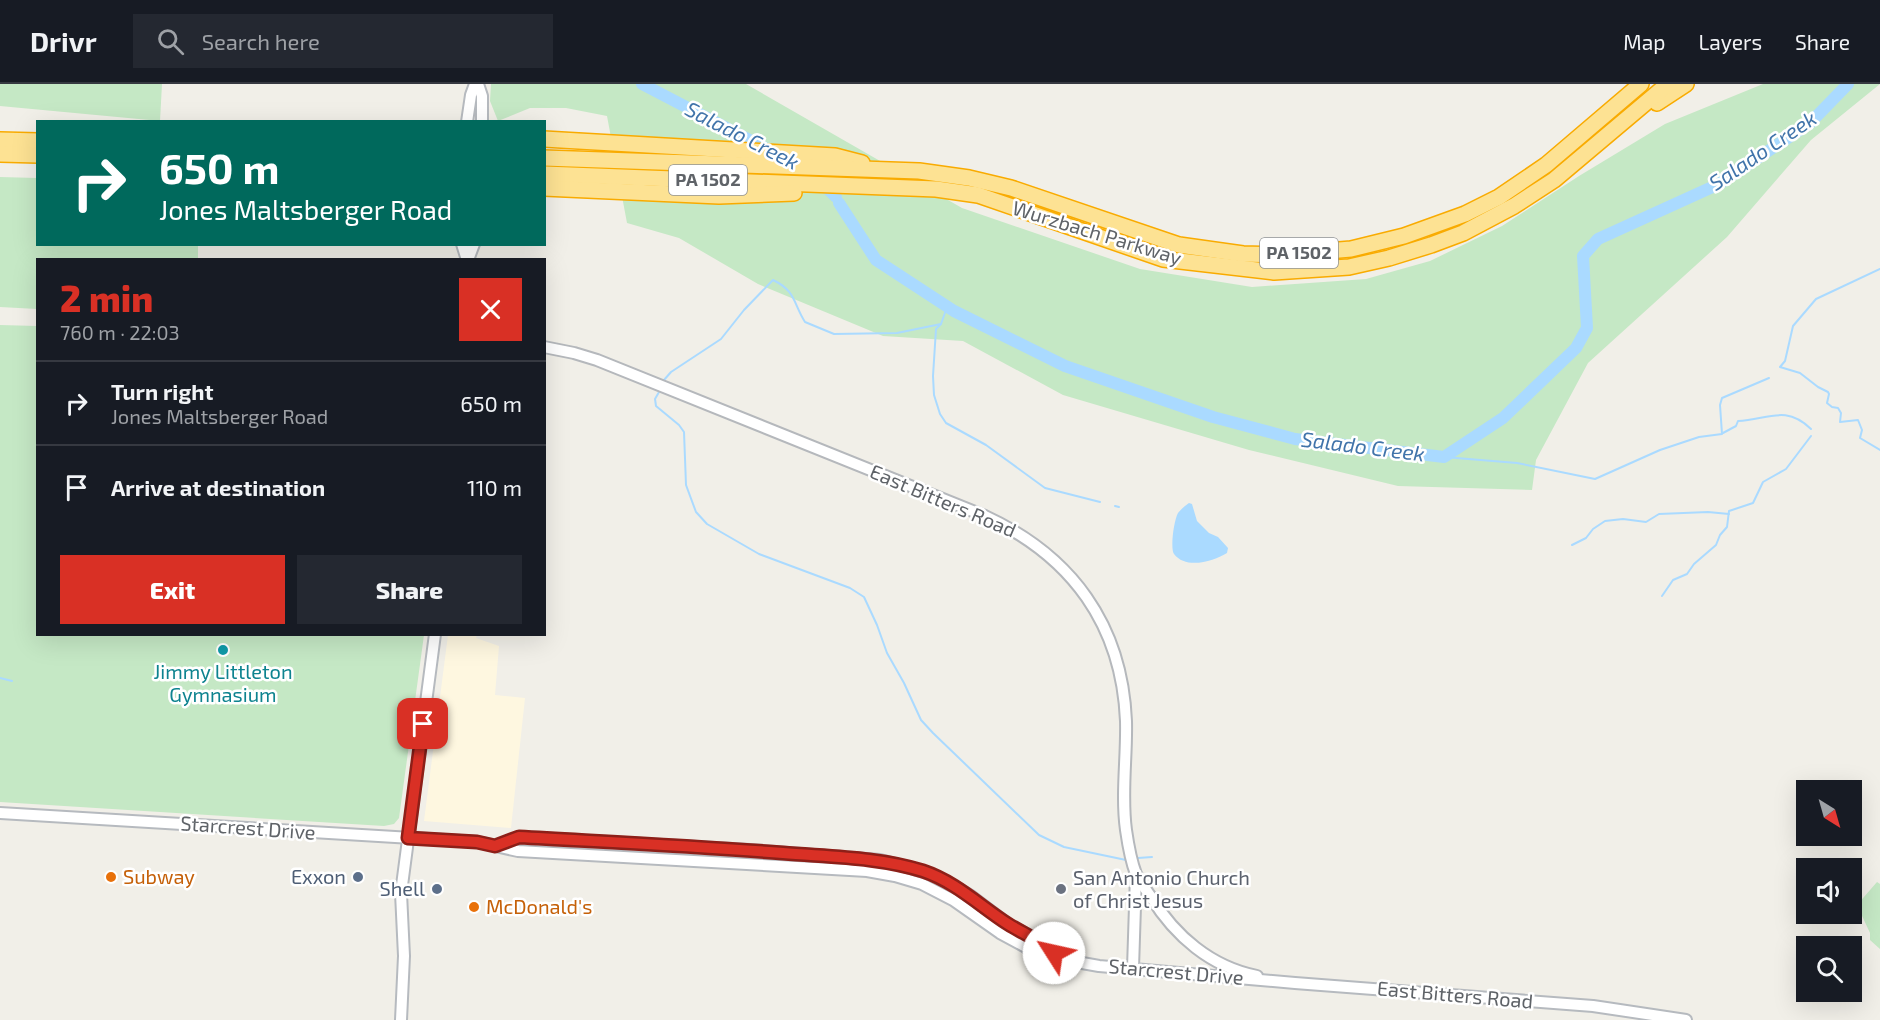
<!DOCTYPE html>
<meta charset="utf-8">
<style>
body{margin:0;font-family:"Exo 2",sans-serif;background:#242831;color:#f1f3f6;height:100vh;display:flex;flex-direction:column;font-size:22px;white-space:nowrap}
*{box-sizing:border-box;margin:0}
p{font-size:20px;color:#9ea1a6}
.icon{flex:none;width:33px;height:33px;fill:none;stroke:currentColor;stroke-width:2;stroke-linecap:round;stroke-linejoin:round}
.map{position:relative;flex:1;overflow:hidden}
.sheet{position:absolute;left:36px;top:174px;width:510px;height:378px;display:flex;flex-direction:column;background:#171b24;border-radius:0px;box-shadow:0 6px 24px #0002}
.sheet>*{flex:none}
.top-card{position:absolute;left:36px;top:36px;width:510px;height:126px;border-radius:0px;box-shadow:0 6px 24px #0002;background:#00695c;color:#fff;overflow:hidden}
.needle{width:39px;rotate:143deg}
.controls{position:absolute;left:1796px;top:696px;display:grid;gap:12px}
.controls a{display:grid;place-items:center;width:66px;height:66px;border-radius:0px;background:#171b24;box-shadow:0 6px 24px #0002;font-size:30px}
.pin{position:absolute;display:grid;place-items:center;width:51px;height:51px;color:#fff;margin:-26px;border-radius:12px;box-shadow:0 3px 9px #0006}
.me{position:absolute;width:66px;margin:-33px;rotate:305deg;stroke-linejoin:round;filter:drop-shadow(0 0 4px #0008)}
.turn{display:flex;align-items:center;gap:21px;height:126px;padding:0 24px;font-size:27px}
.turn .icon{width:78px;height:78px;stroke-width:2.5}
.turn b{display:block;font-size:42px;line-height:51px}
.round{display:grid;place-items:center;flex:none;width:63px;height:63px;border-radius:0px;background:#242831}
.head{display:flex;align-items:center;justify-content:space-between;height:102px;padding:0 24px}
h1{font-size:36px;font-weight:800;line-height:45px;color:#d93025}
.button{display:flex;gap:12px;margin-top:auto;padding:12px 24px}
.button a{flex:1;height:69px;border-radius:0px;background:#d93025;color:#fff;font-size:24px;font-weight:800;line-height:69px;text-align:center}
.button a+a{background:#242831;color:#f1f3f6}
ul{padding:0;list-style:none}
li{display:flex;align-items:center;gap:18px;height:84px;padding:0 24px;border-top:2px solid #363941}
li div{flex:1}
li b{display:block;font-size:22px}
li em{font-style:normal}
header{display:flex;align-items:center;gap:36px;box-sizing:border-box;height:84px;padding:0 30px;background:#171b24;border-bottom:2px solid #363941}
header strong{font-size:28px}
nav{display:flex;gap:33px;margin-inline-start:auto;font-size:21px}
.search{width:420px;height:54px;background:#242831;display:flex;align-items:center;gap:15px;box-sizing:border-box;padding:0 21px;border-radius:0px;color:#9ea1a6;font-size:22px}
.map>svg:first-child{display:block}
.commercial{fill:#fef7e0}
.green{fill:#c5e8c5}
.water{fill:#aadaff}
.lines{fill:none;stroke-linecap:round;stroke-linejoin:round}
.stream{stroke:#aadaff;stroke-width:2}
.river{stroke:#aadaff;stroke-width:12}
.tertiary-casing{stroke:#b5b8bc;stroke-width:14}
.secondary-casing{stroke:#b6babf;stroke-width:14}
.motorway-casing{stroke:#f9ab00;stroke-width:18}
.tertiary{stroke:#fff;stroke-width:10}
.secondary{stroke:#fff;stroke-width:10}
.motorway{stroke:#fde293;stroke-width:15}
.route-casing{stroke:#8d1f18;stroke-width:15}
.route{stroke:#d93025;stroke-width:10}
.culture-dot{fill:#0f9aa8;stroke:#fff;stroke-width:2}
.food-dot{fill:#e8710a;stroke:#fff;stroke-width:2}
.service-dot{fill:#5c6f8a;stroke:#fff;stroke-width:2}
.worship-dot{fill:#6b7280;stroke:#fff;stroke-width:2}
.labels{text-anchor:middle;stroke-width:5;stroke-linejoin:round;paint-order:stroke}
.shield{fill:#fff;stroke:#8f9295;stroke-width:1.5}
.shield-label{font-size:18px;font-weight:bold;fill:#5f6368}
.street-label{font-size:20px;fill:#5f6368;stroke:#fff}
.culture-label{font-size:20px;fill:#0d838f;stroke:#fff}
.food-label{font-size:20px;fill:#c56008;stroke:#fff;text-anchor:start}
.service-label{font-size:20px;fill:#4e5e75;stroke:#fff;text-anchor:end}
.worship-label{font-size:20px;fill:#5b616d;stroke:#fff;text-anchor:start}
.water-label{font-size:21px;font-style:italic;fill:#4174aa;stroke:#fff}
</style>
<header>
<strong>Drivr</strong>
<div class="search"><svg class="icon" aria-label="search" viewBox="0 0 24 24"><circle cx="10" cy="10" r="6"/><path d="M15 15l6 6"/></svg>Search here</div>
<nav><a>Map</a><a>Layers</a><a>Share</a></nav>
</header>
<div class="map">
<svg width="1880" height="936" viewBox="0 0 1880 936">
<rect width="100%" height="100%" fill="#f1efe8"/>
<!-- commercial -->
<polygon class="commercial" points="448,551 477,551 476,554 499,562 495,611 525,614 511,744 424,737"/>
<!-- green -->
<g class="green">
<polygon points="0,0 162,0 160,37 0,22"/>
<polygon points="491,0 746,0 962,124 1140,185 1252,203 1366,195 1430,177 1502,142 1579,92 1665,40 1763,0 1880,0 1811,56 1727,153 1588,279 1536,376 1532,406 1398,402 1249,366 1063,311 963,257 883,252 758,200 679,154 627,139 607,32 566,24 530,24 498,37 490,17"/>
<polygon points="0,93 37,94 38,160 198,161 198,175 38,176 37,225 0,223"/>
<polygon points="0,241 37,242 38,550 424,551 399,734 394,740 384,742 0,718"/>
<polygon points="1877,798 1880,800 1880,865 1870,856 1870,849 1857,821"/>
</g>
<!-- water -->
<path class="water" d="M1189,419L1192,420L1197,437L1209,449L1218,453L1228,464L1227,469C1214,477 1186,486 1174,470C1170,464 1174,436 1178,429C1181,425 1185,422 1189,419Z"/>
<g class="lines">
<!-- stream -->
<g class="stream">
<polyline points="1880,185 1816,215 1793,242 1785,277 1780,283 1800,289 1818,303 1828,308 1829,310 1827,319 1832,323 1838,324 1841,329 1840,338 1858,336 1862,346 1860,354 1880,366"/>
<polyline points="947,223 941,240 936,245 933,292 934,311 940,330 946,339 986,361 1045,404 1100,418"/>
<path d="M664,296L671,288L721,255L744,226L773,196C796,207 793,219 805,238L834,250L897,249L941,240"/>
<polyline points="659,308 655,315 656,322 679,341 684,348 686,401 696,428 707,440 759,470 850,504 864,513 877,541 887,569 904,599 921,636 933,649 1039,751 1064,763 1126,776"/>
<path d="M1723,349L1736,342L1738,337C1767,336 1785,320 1811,345"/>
<polyline points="1444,373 1517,379 1595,395 1660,366 1699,353 1722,350 1720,321 1722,314 1769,294"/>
<polyline points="1115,422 1119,423"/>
<polyline points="1572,461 1586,454 1593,445 1605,437 1623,435 1646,438 1659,430 1708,428 1729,430"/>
<polyline points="1662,512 1673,496 1687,490 1694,480 1716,461 1720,451 1727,443 1729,427 1753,419 1763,398 1786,385 1811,352"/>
<polyline points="0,594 12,597"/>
<polyline points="1138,774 1152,773"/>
</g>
<!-- river -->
<g class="river">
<polyline points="642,0 769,66"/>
<polyline points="801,83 809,87 836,113"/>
<polyline points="839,119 876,176 954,227 1065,282 1213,333 1295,355 1444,373 1503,334 1576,264 1587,244 1583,172 1598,155 1719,100 1810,39 1848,0"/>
</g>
<defs>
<g id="tertiary">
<path d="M544,263L574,269L597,276L985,432C1072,472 1122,541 1126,637C1127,673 1121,710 1126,746C1128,760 1131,777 1136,790C1140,798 1146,806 1151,813C1175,852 1211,883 1257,892"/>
<polyline points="1133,884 1136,791"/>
</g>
<g id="secondary">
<polyline points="478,0 482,12 482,38"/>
<polyline points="467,38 471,11 475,0"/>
<polyline points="462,160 467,176"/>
<polyline points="468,176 474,160"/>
<polyline points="0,729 478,758 518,767 867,787 895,792 922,800 953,816 1000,849 1035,868 1057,871 1071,877 1099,882 1295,899 1593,922 1686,936"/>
<polyline points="495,762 519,753 750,766 880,776 926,788 947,798 971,812 1008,840 1041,858 1057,871"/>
<polyline points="401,936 404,872 401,809 435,550"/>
</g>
<g id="motorway">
<polyline points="1657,19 1686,0"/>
<polyline points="544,55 835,72 862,79"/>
<polyline points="0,56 38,57"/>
<polyline points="0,70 38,71"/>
<polyline points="544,74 919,87 969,94 1011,104 1179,161 1243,170 1280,171 1351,165 1404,152 1465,130 1499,113 1546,81 1641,0"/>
<polyline points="544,90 936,105 978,111 1163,175 1274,188 1349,183 1389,174 1431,161 1463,149 1514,122 1554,96 1668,0"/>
<polyline points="544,104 719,112 794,109"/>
</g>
</defs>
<!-- tertiary casing -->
<use href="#tertiary" class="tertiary-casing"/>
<!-- secondary casing -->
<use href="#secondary" class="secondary-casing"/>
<!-- motorway casing -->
<use href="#motorway" class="motorway-casing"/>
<!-- tertiary -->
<use href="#tertiary" class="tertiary"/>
<!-- secondary -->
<use href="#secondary" class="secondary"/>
<!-- motorway -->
<use href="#motorway" class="motorway"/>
</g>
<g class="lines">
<defs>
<path id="route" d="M423,640L408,754L477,758L495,762L519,753C607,758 695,762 783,769C830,773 878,773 923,787C956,798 980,822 1008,840C1024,850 1040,856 1054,869"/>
</defs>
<!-- route casing -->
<use href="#route" class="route-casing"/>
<!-- route -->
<use href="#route" class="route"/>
</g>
<!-- markers -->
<circle class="culture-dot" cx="223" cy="566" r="6"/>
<g class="food-dot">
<circle cx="111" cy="793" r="6"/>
<circle cx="474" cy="823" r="6"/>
</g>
<g class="service-dot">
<circle cx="358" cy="793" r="6"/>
<circle cx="437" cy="805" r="6"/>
</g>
<circle class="worship-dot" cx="1061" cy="805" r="6"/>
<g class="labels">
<!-- shield labels -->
<g class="shield">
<rect x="669" y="81" width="78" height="30" rx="4.5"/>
<rect x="1260" y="154" width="78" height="30" rx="4.5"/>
</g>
<g class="shield-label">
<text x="708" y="102">PA 1502</text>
<text x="1299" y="175">PA 1502</text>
</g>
<!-- street labels -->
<g class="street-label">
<text transform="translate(1097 149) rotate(17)" y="7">Wurzbach Parkway</text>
<text transform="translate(943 417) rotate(23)" y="7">East Bitters Road</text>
<text transform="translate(248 744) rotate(4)" y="7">Starcrest Drive</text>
<text transform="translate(1176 888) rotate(5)" y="7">Starcrest Drive</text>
<text transform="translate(1455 911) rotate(5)" y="7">East Bitters Road</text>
</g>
<!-- culture labels -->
<g class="culture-label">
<text x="223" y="595">Jimmy Littleton<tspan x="223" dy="23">Gymnasium</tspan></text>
</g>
<!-- food labels -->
<g class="food-label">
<text x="123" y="800">Subway</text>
<text x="486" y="830">McDonald's</text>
</g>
<!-- service labels -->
<g class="service-label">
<text x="346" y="800">Exxon</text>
<text x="425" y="812">Shell</text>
</g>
<!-- worship labels -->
<g class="worship-label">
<text x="1073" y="801">San Antonio Church<tspan x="1073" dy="23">of Christ Jesus</tspan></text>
</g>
<!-- water labels -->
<g class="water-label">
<text transform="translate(742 52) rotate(27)" y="7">Salado Creek</text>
<text transform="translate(1763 67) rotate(-34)" y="7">Salado Creek</text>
<text transform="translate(1363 363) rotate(7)" y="7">Salado Creek</text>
</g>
</g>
</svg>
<div class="controls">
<a><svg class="needle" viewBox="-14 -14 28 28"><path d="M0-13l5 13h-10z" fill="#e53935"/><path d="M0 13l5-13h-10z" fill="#9ea1a6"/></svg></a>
<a><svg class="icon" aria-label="sound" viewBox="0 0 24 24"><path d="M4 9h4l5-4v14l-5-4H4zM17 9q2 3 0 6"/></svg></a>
<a><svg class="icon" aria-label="search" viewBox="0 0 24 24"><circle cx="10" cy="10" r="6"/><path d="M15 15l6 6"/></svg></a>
</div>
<div class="pin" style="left:423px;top:640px;background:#d93025"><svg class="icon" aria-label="arrive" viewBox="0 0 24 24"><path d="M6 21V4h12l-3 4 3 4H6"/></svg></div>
<svg class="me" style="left:1054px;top:869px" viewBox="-20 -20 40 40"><circle r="19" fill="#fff"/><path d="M0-13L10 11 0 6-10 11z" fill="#d93025"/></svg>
<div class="top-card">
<div class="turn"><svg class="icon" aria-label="right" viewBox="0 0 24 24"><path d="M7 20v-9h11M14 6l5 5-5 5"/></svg><div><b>650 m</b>Jones Maltsberger Road</div></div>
</div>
<section class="sheet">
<div class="head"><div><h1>2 min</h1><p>760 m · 22:03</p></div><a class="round" style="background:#d93025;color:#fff"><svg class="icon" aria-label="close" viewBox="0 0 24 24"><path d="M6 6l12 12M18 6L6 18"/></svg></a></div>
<ul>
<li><svg class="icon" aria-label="right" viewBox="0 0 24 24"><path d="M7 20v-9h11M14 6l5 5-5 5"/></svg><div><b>Turn right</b><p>Jones Maltsberger Road</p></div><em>650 m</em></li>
<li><svg class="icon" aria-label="arrive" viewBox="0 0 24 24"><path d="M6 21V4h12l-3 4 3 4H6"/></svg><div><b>Arrive at destination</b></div><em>110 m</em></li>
</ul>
<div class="button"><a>Exit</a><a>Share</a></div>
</section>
</div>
